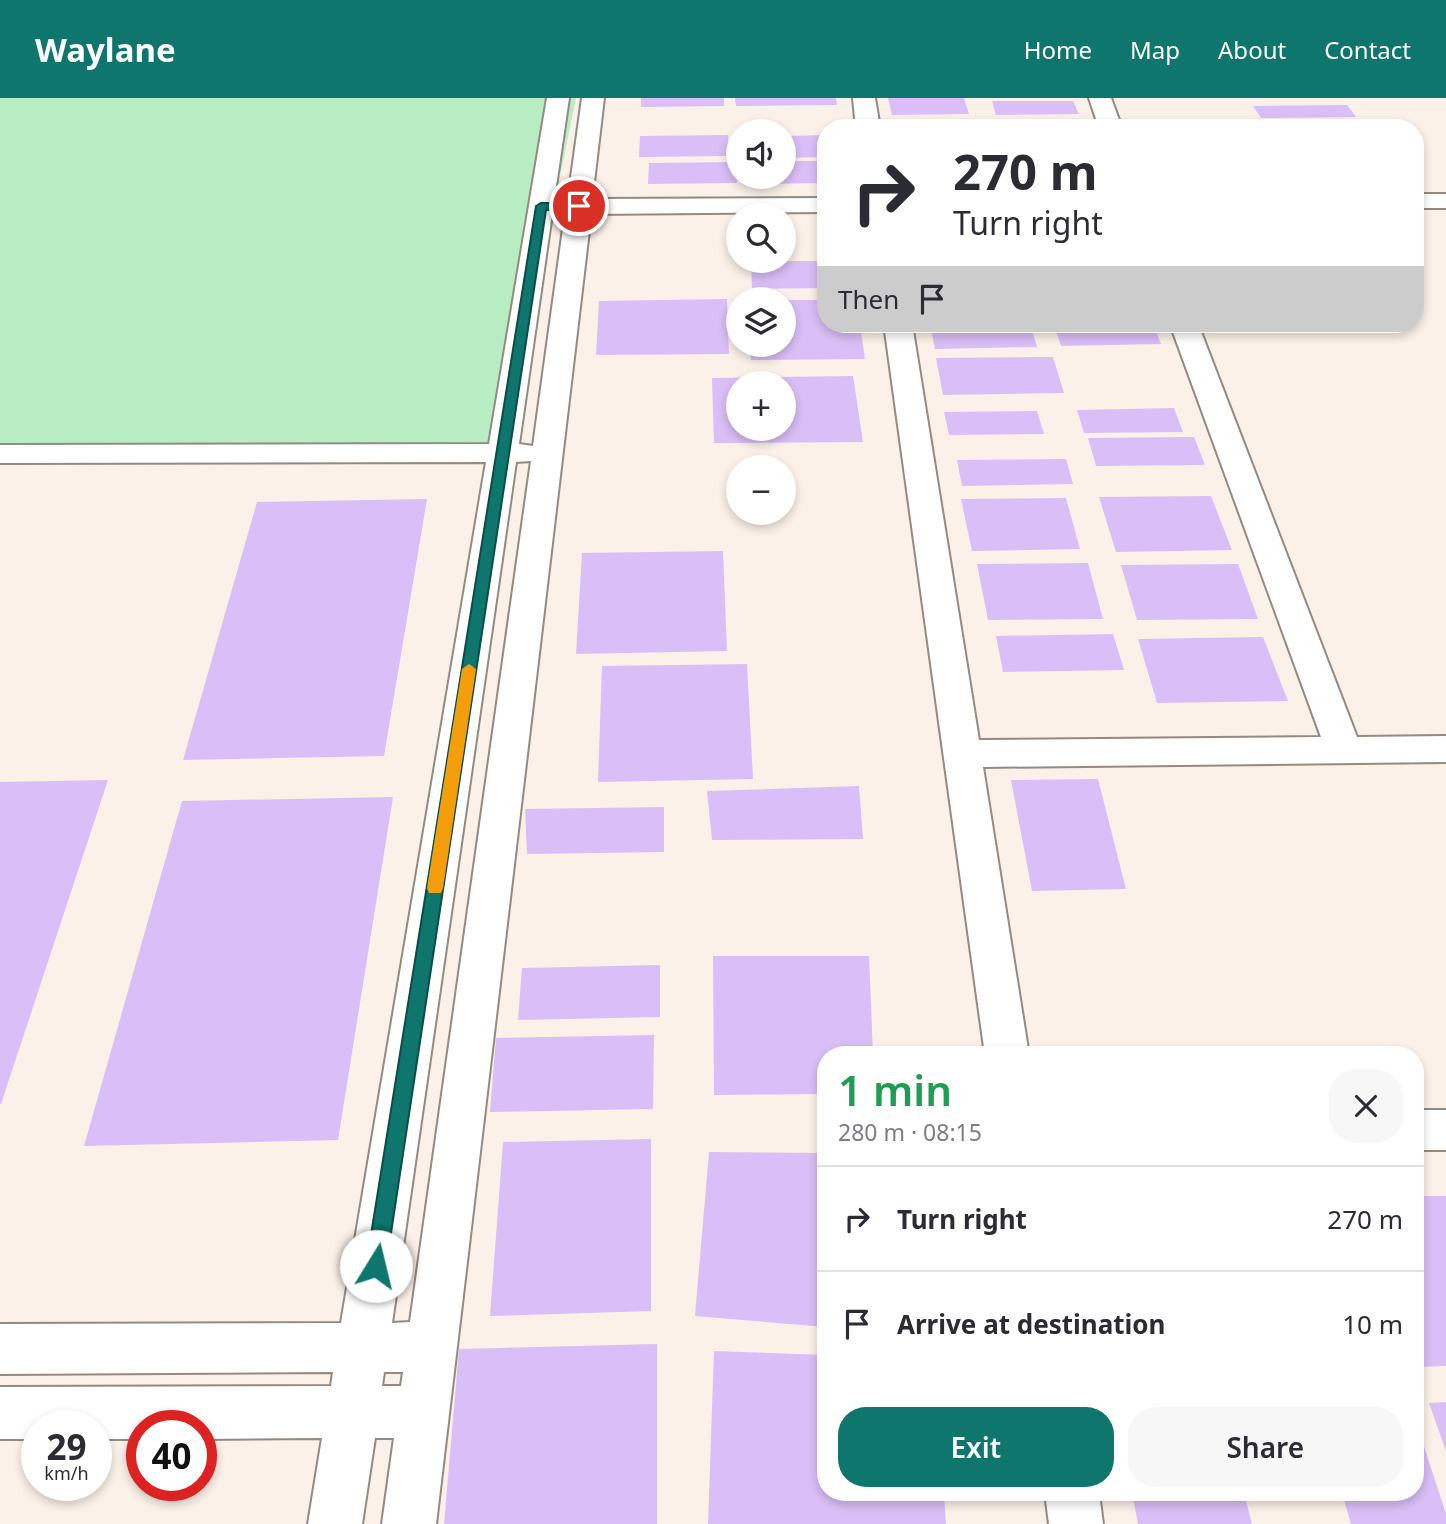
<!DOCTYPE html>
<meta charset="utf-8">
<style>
body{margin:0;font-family:"Noto Sans",sans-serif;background:#f7f7f7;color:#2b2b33;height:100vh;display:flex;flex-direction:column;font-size:26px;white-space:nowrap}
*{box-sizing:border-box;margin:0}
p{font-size:23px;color:#7c7c81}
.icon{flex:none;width:38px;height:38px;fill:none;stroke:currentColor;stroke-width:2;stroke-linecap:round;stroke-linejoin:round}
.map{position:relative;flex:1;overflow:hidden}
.sheet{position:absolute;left:817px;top:948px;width:607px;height:455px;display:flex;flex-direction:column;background:#fff;border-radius:28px;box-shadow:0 4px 10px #0003}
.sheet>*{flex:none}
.hud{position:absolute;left:817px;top:21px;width:607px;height:214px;border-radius:28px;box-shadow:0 4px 10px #0003;background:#fff;color:#2b2b33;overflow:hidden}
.fabs{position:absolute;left:726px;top:21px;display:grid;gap:14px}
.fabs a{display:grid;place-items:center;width:70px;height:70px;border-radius:50%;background:#fff;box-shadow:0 4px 10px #0003;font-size:35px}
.speed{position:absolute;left:21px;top:1312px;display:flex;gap:14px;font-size:35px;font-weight:700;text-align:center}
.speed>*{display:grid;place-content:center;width:91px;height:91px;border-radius:50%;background:#fff;box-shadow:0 4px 10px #0003;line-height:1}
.speed small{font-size:18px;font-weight:400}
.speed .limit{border:10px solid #d22;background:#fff;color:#111}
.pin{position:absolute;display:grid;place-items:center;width:60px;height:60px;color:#fff;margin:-30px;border:4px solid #fff;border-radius:50%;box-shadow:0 2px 7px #0007}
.me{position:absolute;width:77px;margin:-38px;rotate:9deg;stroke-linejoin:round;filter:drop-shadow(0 0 5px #0008)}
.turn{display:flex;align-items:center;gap:24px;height:147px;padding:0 21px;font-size:32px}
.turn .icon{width:91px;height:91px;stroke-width:2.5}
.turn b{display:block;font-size:49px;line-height:60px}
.then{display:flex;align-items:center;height:66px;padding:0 21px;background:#0003;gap:14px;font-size:26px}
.round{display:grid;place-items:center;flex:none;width:74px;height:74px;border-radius:28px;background:#f7f7f7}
.overview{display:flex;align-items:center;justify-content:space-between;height:119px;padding:0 21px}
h1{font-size:42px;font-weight:600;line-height:52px;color:#1e9e55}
.cta{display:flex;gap:14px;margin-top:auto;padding:14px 21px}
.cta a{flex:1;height:80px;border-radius:28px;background:#0f766e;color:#fff;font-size:28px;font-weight:600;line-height:80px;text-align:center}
.cta a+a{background:#f7f7f7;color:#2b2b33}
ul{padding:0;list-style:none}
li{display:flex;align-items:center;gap:21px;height:105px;padding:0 21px;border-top:2px solid #e1e1e2}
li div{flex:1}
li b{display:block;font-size:26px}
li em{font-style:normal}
header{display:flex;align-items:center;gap:42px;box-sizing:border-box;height:98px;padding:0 35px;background:#0f766e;color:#fff}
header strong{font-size:33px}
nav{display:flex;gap:38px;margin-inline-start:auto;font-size:24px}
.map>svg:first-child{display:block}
.green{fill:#b8edc3}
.building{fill:#dabef7;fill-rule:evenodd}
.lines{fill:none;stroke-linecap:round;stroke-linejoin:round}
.minor-casing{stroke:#938a82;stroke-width:4}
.minor{fill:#fff;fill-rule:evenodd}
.route{fill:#0f766e;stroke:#0a4d48;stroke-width:2}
.slow{fill:#f59e0b}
</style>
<header>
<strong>Waylane</strong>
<nav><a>Home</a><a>Map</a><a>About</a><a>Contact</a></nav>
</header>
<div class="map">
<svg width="1446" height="1426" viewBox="0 0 1446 1426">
<rect width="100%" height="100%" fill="#fbf1e8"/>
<!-- green -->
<polygon class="green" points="0,0 576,0 503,355 0,356"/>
<!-- building -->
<g class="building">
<polygon points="641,0 724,0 724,8 641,9"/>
<polygon points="735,0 836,0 837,7 736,8"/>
<polygon points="888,0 964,0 969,16 892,17"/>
<polygon points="992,3 1073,3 1079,16 996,17"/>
<polygon points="1347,7 1356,19 1261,20 1253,8"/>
<polygon points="972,22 974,30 896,30 894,23"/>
<polygon points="1357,22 1362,30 1273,30 1269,24"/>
<polygon points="728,37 729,58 639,59 640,38"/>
<polygon points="826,37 826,59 784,60 784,38"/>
<polygon points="784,63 826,63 826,85 753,86 753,79 784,79"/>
<polygon points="736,64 737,85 648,86 649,65"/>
<polygon points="751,163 826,163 826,190 752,191"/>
<polygon points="727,201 729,256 596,257 599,203"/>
<polygon points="784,202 826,202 826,226 860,226 865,261 751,262 750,247 784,247"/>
<polygon points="930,226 1030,226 1037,249 935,251"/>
<polygon points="1054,226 1153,226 1161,246 1061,248"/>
<polygon points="1053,259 1064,295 943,297 936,260"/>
<path d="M853,278L863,344L714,345L712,280ZM738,285H784V331H738Z"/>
<polygon points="1174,310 1183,334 1084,335 1077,312"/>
<polygon points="1037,313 1044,336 949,337 944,314"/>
<polygon points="1194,339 1205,367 1096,368 1088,340"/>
<polygon points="1066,361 1073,386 962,388 957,362"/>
<polygon points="1211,398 1232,452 1116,454 1099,399"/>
<polygon points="1066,400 1080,451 972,453 961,401"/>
<polygon points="427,401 384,658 183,662 257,404"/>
<polygon points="723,453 727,553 576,556 582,455"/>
<polygon points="1088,465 1103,521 988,522 977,466"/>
<polygon points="1238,466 1258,521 1137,522 1121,467"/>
<polygon points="1113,536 1124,572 1003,574 996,538"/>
<polygon points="1263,539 1288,603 1157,605 1138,541"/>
<polygon points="747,566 753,681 598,684 602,568"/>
<polygon points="1098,681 1126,791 1032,793 1011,682"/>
<polygon points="108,682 1,1006 0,1006 0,684"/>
<polygon points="859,688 863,741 712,742 707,693"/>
<polygon points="393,699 338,1042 84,1048 182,703"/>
<polygon points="664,709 664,754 527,756 525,711"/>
<polygon points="713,858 869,858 873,957 826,957 826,996 714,997"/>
<polygon points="660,867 660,919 518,922 522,870"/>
<polygon points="654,937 653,1011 490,1014 496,940"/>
<polygon points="651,1041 651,1213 490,1218 503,1044"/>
<polygon points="709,1054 826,1055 826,1229 695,1218"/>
<polygon points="1416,1098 1446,1098 1446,1268 1419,1269 1416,1260"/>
<polygon points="657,1246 657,1426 444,1426 459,1251"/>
<polygon points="714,1253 826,1257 826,1395 944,1395 946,1426 708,1426"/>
<polygon points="1446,1304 1446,1353 1429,1305"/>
<polygon points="1416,1324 1446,1416 1446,1426 1351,1426 1342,1395 1416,1395"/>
<polygon points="1132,1395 1244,1395 1252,1426 1138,1426"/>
</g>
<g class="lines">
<defs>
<g id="minor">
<path d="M547,0H569L554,102L568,101L582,0H604L592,101L826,100V114L591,116L436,1426H382L394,1340H375L362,1426H308L322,1340L201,1341V1328H142V1341H96V1328H37V1341H0V1289L331,1288L333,1274L0,1276V1226L341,1225L486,364L0,365V347L489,346ZM552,116H565L533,348L519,346ZM531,363L410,1224L392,1225L516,364ZM384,1274H403L401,1288H382Z"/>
<polygon points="853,0 875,0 880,30 856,30"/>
<polygon points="1089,0 1111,0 1122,30 1099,30"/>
<rect x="1416" y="96" width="30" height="14"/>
<polygon points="884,226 912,226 979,642 1321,639 1170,226 1198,226 1357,639 1446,638 1446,664 983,669 1029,957 985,957"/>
<rect x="1416" y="1012" width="30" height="40"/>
<polygon points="1045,1395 1099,1395 1103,1426 1049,1426"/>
</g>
</defs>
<!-- minor casing -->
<use href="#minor" class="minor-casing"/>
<!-- minor -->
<use href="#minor" class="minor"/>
</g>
<!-- route -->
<polygon class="route" points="579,105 584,108 583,111 546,112 386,1168 383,1174 376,1177 369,1174 366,1168 536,108 541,105"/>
<!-- slow -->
<polygon class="slow" points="469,566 476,571 443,790 441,795 429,795 427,790 462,571"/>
</svg>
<div class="fabs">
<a><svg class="icon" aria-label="sound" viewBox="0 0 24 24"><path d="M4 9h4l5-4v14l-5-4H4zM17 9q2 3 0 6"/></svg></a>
<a><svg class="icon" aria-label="search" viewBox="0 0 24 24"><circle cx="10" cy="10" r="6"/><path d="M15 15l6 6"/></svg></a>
<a><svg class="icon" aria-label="layers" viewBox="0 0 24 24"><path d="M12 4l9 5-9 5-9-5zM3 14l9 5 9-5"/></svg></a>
<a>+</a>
<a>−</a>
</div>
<div class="speed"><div>29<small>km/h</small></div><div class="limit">40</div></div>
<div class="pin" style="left:579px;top:108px;background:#d93025"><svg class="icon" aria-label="arrive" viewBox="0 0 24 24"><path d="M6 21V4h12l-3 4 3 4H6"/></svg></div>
<svg class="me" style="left:376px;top:1168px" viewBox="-20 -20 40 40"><circle r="19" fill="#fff"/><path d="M0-13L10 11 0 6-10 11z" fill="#0f766e"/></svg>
<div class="hud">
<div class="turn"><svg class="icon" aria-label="right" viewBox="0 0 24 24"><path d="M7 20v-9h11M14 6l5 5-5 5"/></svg><div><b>270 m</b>Turn right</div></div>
<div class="then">Then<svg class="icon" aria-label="arrive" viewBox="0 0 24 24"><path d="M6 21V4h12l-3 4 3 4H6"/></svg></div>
</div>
<section class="sheet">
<div class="overview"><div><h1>1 min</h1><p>280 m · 08:15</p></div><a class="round"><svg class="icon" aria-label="close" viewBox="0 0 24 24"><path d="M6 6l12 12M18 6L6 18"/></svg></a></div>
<ul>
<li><svg class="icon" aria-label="right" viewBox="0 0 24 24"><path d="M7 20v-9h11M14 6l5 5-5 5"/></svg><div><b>Turn right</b></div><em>270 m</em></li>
<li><svg class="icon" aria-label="arrive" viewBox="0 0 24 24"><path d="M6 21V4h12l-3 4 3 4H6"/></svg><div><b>Arrive at destination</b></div><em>10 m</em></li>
</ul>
<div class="cta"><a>Exit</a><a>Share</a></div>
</section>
</div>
